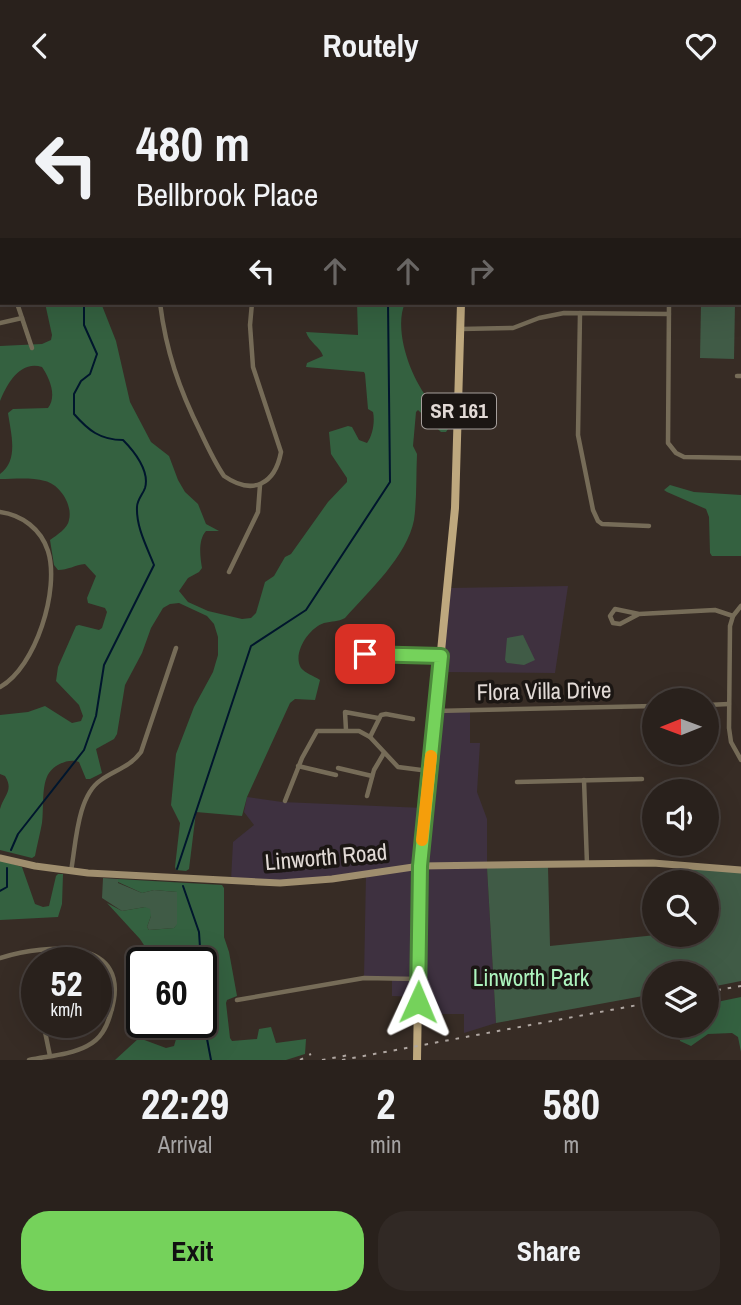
<!DOCTYPE html>
<style>
body{margin:0;font-family:"Archivo Narrow",sans-serif;background:#312925;color:#f1f3f6;height:100vh;display:flex;flex-direction:column;font-size:26px;white-space:nowrap}
*{box-sizing:border-box;margin:0}
p{font-size:23px;color:#a5a3a3}
.icon{flex:none;width:38px;height:38px;fill:none;stroke:currentColor;stroke-width:2;stroke-linecap:round;stroke-linejoin:round}
.map{position:relative;height:969px;overflow:hidden}
.side{display:flex;flex-direction:column;background:#29211c;flex:1}
.side>*{flex:none}
.guide{position:absolute;left:0px;top:0px;width:742px;height:214px;box-shadow:0 7px 28px #0002,0 0 0 2px #453e3b;background:#29211c;color:#f1f3f6;overflow:hidden}
.needle{width:46px;rotate:269deg}
.controls{position:absolute;left:642px;top:597px;display:grid;gap:14px}
.controls a{display:grid;place-items:center;width:77px;height:77px;border-radius:50%;background:#29211c;box-shadow:0 7px 28px #0002,0 0 0 2px #453e3b;font-size:35px}
.speed{position:absolute;left:21px;top:856px;display:flex;gap:14px;font-size:35px;font-weight:700;text-align:center}
.speed>*{display:grid;place-content:center;width:91px;height:91px;border-radius:50%;background:#29211c;box-shadow:0 7px 28px #0002,0 0 0 2px #453e3b;line-height:1}
.speed small{font-size:18px;font-weight:400}
.speed .limit{border:4px solid #111;border-radius:10px;background:#fff;color:#111}
.pin{position:absolute;display:grid;place-items:center;width:60px;height:60px;color:#fff;margin:-30px;border-radius:14px;box-shadow:0 4px 10px #0006}
.me{position:absolute;width:77px;margin:-38px;rotate:1deg;stroke-linejoin:round;filter:drop-shadow(0 0 5px #0008)}
.turn{display:flex;align-items:center;gap:24px;height:147px;padding:0 21px;font-size:32px}
.turn .icon{width:91px;height:91px;stroke-width:2.5}
.turn b{display:block;font-size:49px;line-height:60px}
.lanes{display:flex;align-items:center;height:66px;padding:0 21px;background:#0003;justify-content:center;gap:35px;direction:ltr}
.lanes .off{opacity:.35}
.eta{display:flex;justify-content:space-evenly;align-items:center;height:119px;text-align:center}
.eta b{font-size:42px;font-weight:700;line-height:49px}
.cta{display:flex;gap:14px;margin-top:auto;padding:14px 21px}
.cta a{flex:1;height:80px;border-radius:28px;background:#75d25b;color:#111;font-size:28px;font-weight:700;line-height:80px;text-align:center}
.cta a+a{background:#312925;color:#f1f3f6}
header{display:flex;justify-content:space-between;align-items:center;height:91px;padding:0 21px;background:#29211c;font-size:32px;font-weight:700}
.map>svg:first-child{display:block}
.commercial{fill:#3e3140}
.education{fill:#3f313f}
.green{fill:#405b46}
.forest{fill:#346140}
.lines{fill:none;stroke-linecap:round;stroke-linejoin:round}
.stream{stroke:#00162d;stroke-width:2}
.minor{stroke:#766c58;stroke-width:4.5}
.secondary{stroke:#9f8e6e;stroke-width:7}
.primary{stroke:#bea87e;stroke-width:8}
.motorway{stroke:#dac08d;stroke-width:9}
.rail{stroke:#afa6a1;stroke-width:2;stroke-dasharray:3.5 7;stroke-linecap:butt}
.route-casing{stroke:#4c883b;stroke-width:18}
.route{stroke:#75d25b;stroke-width:12}
.slow{stroke:#f59e0b;stroke-width:12}
.labels{text-anchor:middle;stroke-width:7;stroke-linejoin:round;paint-order:stroke}
.shield{fill:#1b1613;stroke:#a69f9c;stroke-width:2}
.shield-label{font-size:21px;font-weight:bold;fill:#e2dad6}
.street-label{font-size:23px;fill:#e2dad6;stroke:#1b1613}
.park-label{font-size:23px;fill:#adf4be;stroke:#1b1613}
</style>
<header><svg class="icon" aria-label="back" viewBox="0 0 24 24"><path d="M15 5l-7 7 7 7"/></svg>Routely<svg class="icon" aria-label="heart" viewBox="0 0 24 24"><path d="M12 20l-8-8c-3-5 5-10 8-4 3-6 11-1 8 4z"/></svg></header>
<div class="map">
<svg width="741" height="969" viewBox="0 0 741 969">
<rect width="100%" height="100%" fill="#372c25"/>
<!-- commercial -->
<polygon class="commercial" points="470,618 470,652 480,652 477,701 487,728 487,777 496,932 464,942 464,923 417,923 417,906 392,905 392,888 364,887 366,783 328,789 231,790 233,751 254,734 244,721 247,706 282,711 424,717 440,620"/>
<!-- education -->
<polygon class="education" points="568,495 555,582 441,581 450,497"/>
<!-- green -->
<g class="green">
<polygon points="701,212 735,212 734,268 700,267"/>
<polygon points="523,544 535,569 524,574 507,572 505,569 507,547"/>
<polygon points="679,773 741,781 741,890 711,896 707,895 707,882 654,882 654,903 496,932 487,777 548,776 550,855 656,844 707,844 707,791 678,791"/>
<polygon points="103,787 118,788 118,792 142,802 154,799 177,801 177,834 174,837 149,839 147,836 151,825 145,816 122,820 102,807"/>
</g>
<!-- forest -->
<g class="forest">
<path d="M45,212H101L116,250L130,311L151,351L169,365L178,389L185,401L198,413L206,433L219,440H206C198,449 200,465 202,477L199,481L188,487L179,500L188,511L208,520L242,528L251,527L256,522L265,491L274,485L285,466L291,463L328,411L347,391V387L331,363L329,341L348,335L352,336L359,349L367,352C373,344 375,330 373,321L368,318L365,283L364,281L306,276L307,272L323,265C320,256 309,251 306,241L358,244L357,212H405C393,239 411,288 430,310C436,318 448,324 450,335L446,341H441L418,319L416,321L413,355L417,363C416,384 417,408 414,429C407,465 369,500 345,527C338,531 332,530 324,532C309,537 292,562 301,577C305,582 314,585 320,589L315,609L295,608L290,612L247,706L242,725L196,721L189,778L186,780L176,779L175,776L180,732L171,714L176,663L194,616L213,581L218,564V546L214,533L207,525L179,512L170,513L163,517L151,537L142,562L125,594L117,643L114,648L96,658L102,682L90,688H86L79,671C70,667 55,673 49,682C41,694 44,717 42,732C40,743 37,754 35,765L32,767L0,759C0,747 0,730 0,718C4,704 14,699 5,685L0,683V624L28,621L45,615L72,632L81,630L83,625L79,614L56,590L58,576L76,535L79,534L99,539L102,537L107,521L105,517L88,512L87,507L96,485L85,473C75,474 68,479 58,479L54,474L50,449C57,444 68,437 69,429C73,413 59,393 45,390C31,386 14,388 0,388V383C19,369 11,343 8,322L13,318L48,317C57,305 50,288 42,276C20,269 7,293 0,310V255L42,253L51,249L52,244Z"/>
<polygon points="670,394 694,401 741,404 741,465 712,465 710,462 709,426 706,418 667,401 664,399"/>
<polygon points="0,769 22,776 35,813 43,816 49,815 56,785 58,783 63,783 62,813 58,826 0,829"/>
<polygon points="118,788 222,794 224,797 224,846 229,861 237,905 227,909 226,912 230,947 232,950 257,948 259,938 271,936 276,952 306,948 305,963 286,969 115,969 139,947 166,957 174,955 181,931 201,931 201,872 155,871 140,848 107,812 122,820 145,816 150,818 151,825 147,836 149,839 174,837 177,833 177,801 154,799 142,802 118,791"/>
<polygon points="741,906 741,961 738,946 732,942 708,943 691,955 680,950 678,935 707,934 707,913"/>
</g>
<g class="lines">
<!-- stream -->
<g class="stream">
<path d="M11,759L18,743L84,659L96,625L104,574L154,474C147,456 136,436 137,416C137,409 143,403 145,397C150,380 134,360 123,349C100,349 88,339 74,323V303L81,290L90,283L97,263L84,234V212"/>
<polyline points="177,778 251,555 306,519 390,391 388,212"/>
<polyline points="183,795 199,841 201,872"/>
<polyline points="0,800 7,796 7,777"/>
<polyline points="201,881 204,932 211,969"/>
</g>
<!-- minor -->
<g class="minor">
<polyline points="0,58 2,58"/>
<polyline points="0,97 2,99"/>
<polyline points="2,130 2,168"/>
<polyline points="740,151 741,151"/>
<polyline points="17,212 32,257"/>
<path d="M160,212C166,260 179,298 201,342C208,357 215,372 224,385C253,405 275,393 281,361L253,276L250,234L252,212"/>
<polyline points="669,212 668,352 676,362 684,366 741,367"/>
<polyline points="580,222 578,344 593,419 598,430 602,433 649,435"/>
<polyline points="0,232 22,227"/>
<polyline points="461,238 513,237 539,227 564,222 669,223"/>
<polyline points="737,285 741,285"/>
<path d="M0,421C22,424 41,438 48,460C60,498 36,576 0,596"/>
<polyline points="229,481 258,421 260,394"/>
<polyline points="741,515 733,525 730,535 729,637 731,651 741,669"/>
<polyline points="639,523 620,533 613,532 610,525 615,518 639,523 715,519 733,525"/>
<polyline points="343,562 440,565"/>
<polyline points="707,614 729,613"/>
<polyline points="435,620 654,615"/>
<polyline points="346,639 345,621 378,627"/>
<polyline points="370,646 381,624 386,623 413,628"/>
<polyline points="298,675 336,684"/>
<polyline points="338,677 372,685"/>
<polyline points="584,689 587,773"/>
<polyline points="517,691 642,688"/>
<polyline points="367,705 374,679 384,662"/>
<polyline points="285,710 302,667 317,640 359,640 370,646 398,676 429,680"/>
<path d="M71,780C76,753 77,705 101,689C115,679 130,676 141,661L176,557"/>
<path d="M0,867C47,853 134,845 111,921C107,936 101,948 87,955C70,964 48,965 29,969"/>
<polyline points="237,909 364,887 417,888"/>
<polyline points="96,913 112,918"/>
<polyline points="43,931 50,965"/>
</g>
<!-- secondary -->
<g class="secondary">
<polyline points="0,40 2,41"/>
<polyline points="740,108 741,108"/>
<polyline points="0,767 35,775 88,782 280,792 332,788 420,775 653,772 741,779"/>
</g>
<!-- primary -->
<g class="primary">
<polyline points="465,2 465,0"/>
<polyline points="417,969 420,775 455,417 461,212"/>
</g>
<!-- motorway -->
<g class="motorway">
<polyline points="0,2 2,3"/>
<polyline points="207,2 210,0"/>
<polyline points="225,2 233,0"/>
<polyline points="278,2 284,0"/>
<polyline points="357,2 385,0"/>
<polyline points="492,2 494,0"/>
<polyline points="0,16 2,17"/>
</g>
<!-- rail -->
<g class="rail">
<polyline points="707,901 741,895"/>
<polyline points="300,969 311,963"/>
<polyline points="322,969 349,964"/>
<polyline points="342,969 654,911"/>
</g>
</g>
<g class="lines">
<defs>
<polyline id="route" points="365,563 441,565 420,775 418,911"/>
</defs>
<!-- route casing -->
<use href="#route" class="route-casing"/>
<!-- route -->
<use href="#route" class="route"/>
<!-- slow -->
<polyline class="slow" points="422,749 431,665"/>
</g>
<g class="labels">
<!-- shield labels -->
<rect class="shield" x="422" y="302.5" width="74" height="35" rx="5"/>
<g class="shield-label">
<text x="459" y="327">SR 161</text>
</g>
<!-- street labels -->
<g class="street-label">
<text transform="translate(544 600) rotate(-1)" y="8">Flora Villa Drive</text>
<text transform="translate(326 766) rotate(-5)" y="8">Linworth Road</text>
</g>
<!-- park labels -->
<g class="park-label">
<text x="531" y="895">Linworth Park</text>
</g>
</g>
</svg>
<div class="controls">
<a><svg class="needle" viewBox="-14 -14 28 28"><path d="M0-13l5 13h-10z" fill="#e53935"/><path d="M0 13l5-13h-10z" fill="#a5a3a3"/></svg></a>
<a><svg class="icon" aria-label="sound" viewBox="0 0 24 24"><path d="M4 9h4l5-4v14l-5-4H4zM17 9q2 3 0 6"/></svg></a>
<a><svg class="icon" aria-label="search" viewBox="0 0 24 24"><circle cx="10" cy="10" r="6"/><path d="M15 15l6 6"/></svg></a>
<a><svg class="icon" aria-label="layers" viewBox="0 0 24 24"><path d="M12 4l9 5-9 5-9-5zM3 14l9 5 9-5"/></svg></a>
</div>
<div class="speed"><div>52<small>km/h</small></div><div class="limit">60</div></div>
<div class="pin" style="left:365px;top:563px;background:#d93025"><svg class="icon" aria-label="arrive" viewBox="0 0 24 24"><path d="M6 21V4h12l-3 4 3 4H6"/></svg></div>
<svg class="me" style="left:418px;top:911px" viewBox="-20 -20 40 40"><path d="M0-17L14 15 0 8-14 15z" fill="#75d25b" stroke="#fff" stroke-width="4"/></svg>
<div class="guide">
<div class="turn"><svg class="icon" aria-label="left" viewBox="0 0 24 24"><path d="M17 20v-9H6M10 6l-5 5 5 5"/></svg><div><b>480 m</b>Bellbrook Place</div></div>
<div class="lanes"><svg class="icon" aria-label="left" viewBox="0 0 24 24"><path d="M17 20v-9H6M10 6l-5 5 5 5"/></svg><svg class="icon off" aria-label="ahead" viewBox="0 0 24 24"><path d="M12 20V5M6 11l6-6 6 6"/></svg><svg class="icon off" aria-label="ahead" viewBox="0 0 24 24"><path d="M12 20V5M6 11l6-6 6 6"/></svg><svg class="icon off" aria-label="right" viewBox="0 0 24 24"><path d="M7 20v-9h11M14 6l5 5-5 5"/></svg></div>
</div>
</div>
<section class="side">
<div class="eta">
<div><b>22:29</b><p>Arrival</p></div>
<div><b>2</b><p>min</p></div>
<div><b>580</b><p>m</p></div>
</div>
<div class="cta"><a>Exit</a><a>Share</a></div>
</section>
